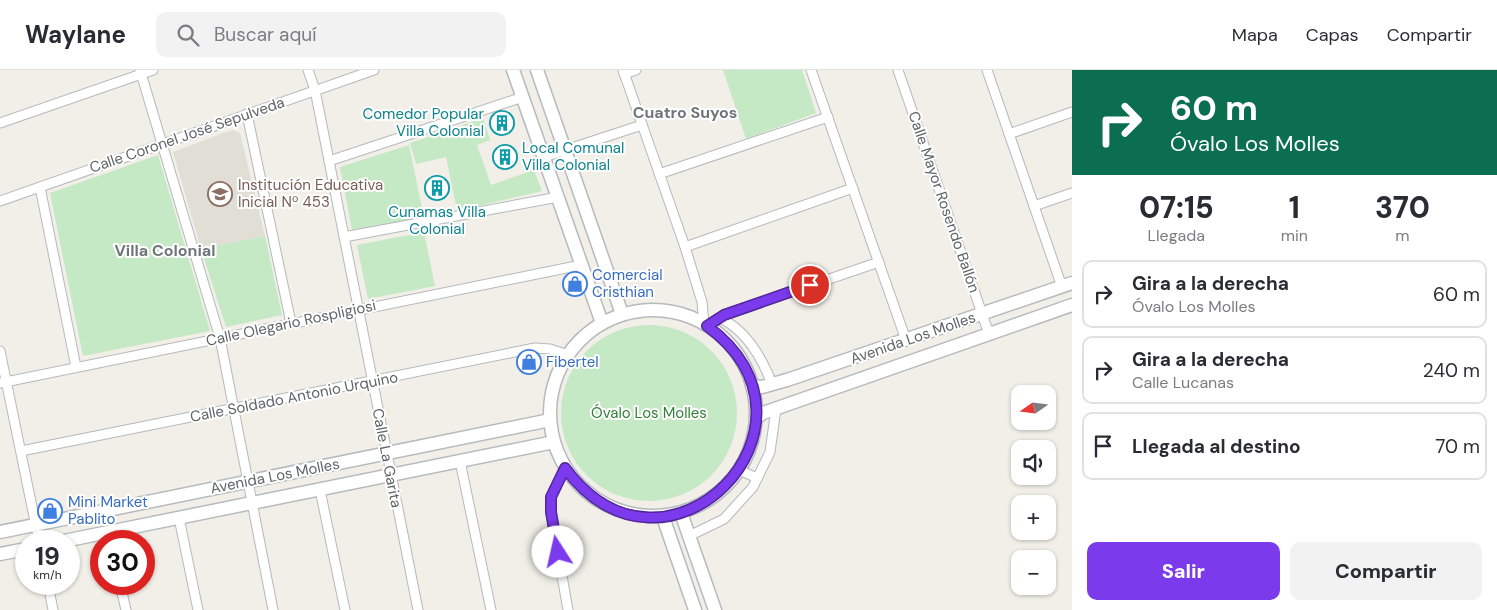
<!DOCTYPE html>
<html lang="es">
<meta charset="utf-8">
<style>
body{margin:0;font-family:"DM Sans",sans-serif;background:#f2f2f3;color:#2b2b33;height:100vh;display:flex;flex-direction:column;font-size:19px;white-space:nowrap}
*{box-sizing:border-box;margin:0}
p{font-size:16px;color:#7c7c81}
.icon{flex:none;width:28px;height:28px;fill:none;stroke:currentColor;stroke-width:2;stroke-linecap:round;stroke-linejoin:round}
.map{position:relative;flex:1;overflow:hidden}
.sheet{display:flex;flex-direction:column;background:#fff;width:425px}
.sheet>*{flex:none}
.banner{background:#0b6e4f;color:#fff;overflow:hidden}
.needle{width:32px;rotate:256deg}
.buttons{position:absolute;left:1011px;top:315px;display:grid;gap:10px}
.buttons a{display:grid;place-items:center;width:45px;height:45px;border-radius:10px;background:#fff;box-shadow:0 1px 4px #0004;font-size:25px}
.speed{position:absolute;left:15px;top:460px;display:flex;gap:10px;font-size:25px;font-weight:700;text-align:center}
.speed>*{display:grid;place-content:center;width:65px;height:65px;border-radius:50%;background:#fff;box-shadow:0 1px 4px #0004;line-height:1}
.speed small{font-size:12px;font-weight:400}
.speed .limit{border:8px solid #d22;background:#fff;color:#111}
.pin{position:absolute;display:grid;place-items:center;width:42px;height:42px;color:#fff;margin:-21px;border:2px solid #fff;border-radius:50%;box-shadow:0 1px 5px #0007}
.me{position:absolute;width:55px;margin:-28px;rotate:350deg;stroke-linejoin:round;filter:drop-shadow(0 0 4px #0008)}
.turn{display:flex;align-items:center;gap:18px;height:105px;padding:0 15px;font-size:22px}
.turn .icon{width:65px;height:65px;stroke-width:2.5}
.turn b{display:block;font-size:35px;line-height:42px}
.eta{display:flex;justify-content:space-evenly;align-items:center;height:85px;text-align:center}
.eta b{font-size:30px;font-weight:800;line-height:35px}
.cta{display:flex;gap:10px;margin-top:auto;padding:10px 15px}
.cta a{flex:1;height:58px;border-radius:10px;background:#7c3aed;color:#fff;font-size:20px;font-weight:800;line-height:58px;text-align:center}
.cta a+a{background:#f2f2f3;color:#2b2b33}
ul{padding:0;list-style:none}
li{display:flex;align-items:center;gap:15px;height:68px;margin:0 10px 8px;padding:0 5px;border:2px solid #e1e1e2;border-radius:10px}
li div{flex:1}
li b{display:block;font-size:19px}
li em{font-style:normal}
header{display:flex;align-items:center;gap:30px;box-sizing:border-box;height:70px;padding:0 25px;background:#fff;border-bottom:1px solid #e1e1e2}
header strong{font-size:24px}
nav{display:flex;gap:28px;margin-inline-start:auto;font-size:18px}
.search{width:350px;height:45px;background:#f2f2f3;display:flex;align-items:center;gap:12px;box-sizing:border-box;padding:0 18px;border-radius:10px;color:#7c7c81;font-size:19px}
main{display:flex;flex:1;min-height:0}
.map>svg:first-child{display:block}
.education{fill:#e1ded6}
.green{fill:#c5e8c5}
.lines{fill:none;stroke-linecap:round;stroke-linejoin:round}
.street-casing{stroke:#b5b8bc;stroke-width:11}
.secondary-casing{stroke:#b6babf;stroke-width:15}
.street{stroke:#fff;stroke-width:9}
.secondary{stroke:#fff;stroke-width:12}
.route-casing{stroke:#51269a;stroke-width:12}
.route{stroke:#7c3aed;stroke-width:9}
.labels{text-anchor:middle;stroke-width:4;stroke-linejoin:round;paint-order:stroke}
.culture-label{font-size:15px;fill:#0d838f;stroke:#fff;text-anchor:end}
.street-label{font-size:15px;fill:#5f6368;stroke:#fff}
.education-label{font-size:15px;fill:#785e54;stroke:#fff;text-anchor:start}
.shop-label{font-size:15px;fill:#366cbe;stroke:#fff;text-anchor:start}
.park-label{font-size:15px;fill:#348238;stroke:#fff}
.neighbourhood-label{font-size:16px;font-weight:bold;fill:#70757a;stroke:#fff}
</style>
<header>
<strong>Waylane</strong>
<div class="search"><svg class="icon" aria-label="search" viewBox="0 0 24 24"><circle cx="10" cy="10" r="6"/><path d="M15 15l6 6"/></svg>Buscar aquí</div>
<nav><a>Mapa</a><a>Capas</a><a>Compartir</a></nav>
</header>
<main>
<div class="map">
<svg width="1072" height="540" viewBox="0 0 1072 540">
<rect width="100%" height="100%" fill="#f1efe8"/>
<!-- education -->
<polygon class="education" points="232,60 240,63 265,166 201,179 173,82"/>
<!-- green -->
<g class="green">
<polygon points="723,0 802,0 816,43 746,69"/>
<polygon points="483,48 490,70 477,75 491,115 534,100 542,121 457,141 446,87 416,94 410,73"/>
<polygon points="409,75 424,148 352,160 340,97"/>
<polygon points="158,85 210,261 83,286 50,123"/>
<polygon points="424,162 435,216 368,229 357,175"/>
<polygon points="265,166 282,245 226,257 201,179"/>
<circle cx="649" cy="343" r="88"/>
</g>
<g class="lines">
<defs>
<g id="street">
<polyline points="140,0 220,268 273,540"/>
<polyline points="308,0 315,20 418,540"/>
<polyline points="623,0 685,177 702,232 704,254"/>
<polyline points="811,0 906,270"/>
<polyline points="898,0 989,264"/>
<polyline points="987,0 1062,217"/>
<polyline points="624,4 636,0"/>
<polyline points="247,44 291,253"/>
<polyline points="0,53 153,0"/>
<polyline points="1009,64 1072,42"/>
<polyline points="544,87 642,55"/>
<polyline points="329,91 523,27"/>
<polyline points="659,104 828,47"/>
<polyline points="40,117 76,297"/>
<polyline points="0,131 374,0"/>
<polyline points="1034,136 1072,123"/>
<polyline points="344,167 558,127"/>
<polyline points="685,177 853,118"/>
<path d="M720,248C746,260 762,288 772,314"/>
<polyline points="707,255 724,245 879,192"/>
<polyline points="0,281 39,471"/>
<polyline points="0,313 581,195"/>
<polyline points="21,381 535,278 550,279 568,285"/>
<polyline points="460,391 491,540"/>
<polyline points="565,398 551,427 551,443 568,540"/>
<polyline points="739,400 757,408"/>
<polyline points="320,420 345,540"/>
<polyline points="179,448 198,540"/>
<polyline points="689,466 724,449 753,417 770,382 776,339"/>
<polyline points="48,514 53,540"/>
<polyline points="120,514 126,540"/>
</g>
<g id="secondary">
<polyline points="513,0 602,253"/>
<polyline points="537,0 622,244"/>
<circle cx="653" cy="343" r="103"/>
<polyline points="752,316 762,317 787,310 1072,213"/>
<polyline points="756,348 763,343 1072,235"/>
<polyline points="681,443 715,540"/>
<polyline points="663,447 695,540"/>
<polyline points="0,462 550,350"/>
<polyline points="64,471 554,372"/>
<polyline points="0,484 26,479"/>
</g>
</defs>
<!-- street casing -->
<use href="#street" class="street-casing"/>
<!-- secondary casing -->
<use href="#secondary" class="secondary-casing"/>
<!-- street -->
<use href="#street" class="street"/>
<!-- secondary -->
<use href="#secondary" class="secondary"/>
</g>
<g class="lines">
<defs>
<path id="route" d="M558,482L551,442V427L565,398C666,535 843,355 707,256L724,245L810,215"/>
</defs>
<!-- route casing -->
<use href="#route" class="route-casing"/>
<!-- route -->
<use href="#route" class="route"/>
</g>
<!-- icons -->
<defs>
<symbol id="building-ring" viewBox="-11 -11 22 22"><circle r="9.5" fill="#fff" stroke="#0f9aa8" stroke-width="1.5"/><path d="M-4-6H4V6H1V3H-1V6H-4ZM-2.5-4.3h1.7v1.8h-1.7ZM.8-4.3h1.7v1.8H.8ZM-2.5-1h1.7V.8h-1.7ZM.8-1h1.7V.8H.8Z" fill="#0f9aa8"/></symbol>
<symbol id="school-ring" viewBox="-11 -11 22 22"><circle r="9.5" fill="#fff" stroke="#8d6e63" stroke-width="1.5"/><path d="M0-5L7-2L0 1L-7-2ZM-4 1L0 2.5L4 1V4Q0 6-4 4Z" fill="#8d6e63"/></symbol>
<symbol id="shop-ring" viewBox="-11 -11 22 22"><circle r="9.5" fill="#fff" stroke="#3f7fe0" stroke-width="1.5"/><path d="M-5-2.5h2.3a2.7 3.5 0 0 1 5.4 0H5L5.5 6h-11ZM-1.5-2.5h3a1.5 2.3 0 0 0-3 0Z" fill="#3f7fe0"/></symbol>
</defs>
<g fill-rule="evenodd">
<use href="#building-ring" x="488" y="39" width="28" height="28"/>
<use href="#building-ring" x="491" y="73" width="28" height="28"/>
<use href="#building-ring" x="423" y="104" width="28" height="28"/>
<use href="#school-ring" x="206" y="110" width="28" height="28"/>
<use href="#shop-ring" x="561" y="200" width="28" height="28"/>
<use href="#shop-ring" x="515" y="278" width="28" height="28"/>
<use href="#shop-ring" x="36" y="427" width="28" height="28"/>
</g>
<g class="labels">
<!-- culture labels -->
<g class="culture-label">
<text x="484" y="49">Comedor Popular<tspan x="484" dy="17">Villa Colonial</tspan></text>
<text x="522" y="83" text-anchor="start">Local Comunal<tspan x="522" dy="17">Villa Colonial</tspan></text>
<text x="437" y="147" text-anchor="middle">Cunamas Villa<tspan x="437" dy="17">Colonial</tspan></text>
</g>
<!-- street labels -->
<g class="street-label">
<text transform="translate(187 65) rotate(-19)" y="5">Calle Coronel José Sepulveda</text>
<text transform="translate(944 132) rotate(71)" y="5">Calle Mayor Rosendo Ballón</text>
<text transform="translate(291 253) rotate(-12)" y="5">Calle Olegario Rospligiosi</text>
<text transform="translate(913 268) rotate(-19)" y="5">Avenida Los Molles</text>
<text transform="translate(294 327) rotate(-11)" y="5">Calle Soldado Antonio Urquino</text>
<text transform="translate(387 388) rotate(79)" y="5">Calle La Garita</text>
<text transform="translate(275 406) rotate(-11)" y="5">Avenida Los Molles</text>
</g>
<!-- education labels -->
<g class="education-label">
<text x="238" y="120">Institución Educativa<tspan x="238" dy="17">Inicial Nº 453</tspan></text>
</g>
<!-- shop labels -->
<g class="shop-label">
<text x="592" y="210">Comercial<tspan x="592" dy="17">Cristhian</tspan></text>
<text x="546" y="297">Fibertel</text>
<text x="68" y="437">Mini Market<tspan x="68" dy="17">Pablito</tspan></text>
</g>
<!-- park labels -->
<g class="park-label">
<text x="649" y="348">Óvalo Los Molles</text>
</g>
<!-- neighbourhood labels -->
<g class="neighbourhood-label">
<text x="685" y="48">Cuatro Suyos</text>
<text x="165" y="186">Villa Colonial</text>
</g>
</g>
</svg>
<div class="buttons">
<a><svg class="needle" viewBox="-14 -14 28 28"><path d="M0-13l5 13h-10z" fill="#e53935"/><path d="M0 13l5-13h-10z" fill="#7c7c81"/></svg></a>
<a><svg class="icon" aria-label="sound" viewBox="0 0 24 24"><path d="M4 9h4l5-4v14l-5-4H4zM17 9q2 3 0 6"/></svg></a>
<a>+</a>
<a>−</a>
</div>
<div class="speed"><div>19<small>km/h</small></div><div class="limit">30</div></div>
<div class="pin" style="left:810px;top:215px;background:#d93025"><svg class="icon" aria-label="arrive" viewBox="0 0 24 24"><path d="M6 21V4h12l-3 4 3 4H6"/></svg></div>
<svg class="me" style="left:558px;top:482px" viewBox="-20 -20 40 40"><circle r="19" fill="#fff"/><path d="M0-13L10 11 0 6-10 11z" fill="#7c3aed"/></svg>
</div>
<section class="sheet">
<div class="banner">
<div class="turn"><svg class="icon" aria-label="right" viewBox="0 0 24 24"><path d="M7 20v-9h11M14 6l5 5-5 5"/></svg><div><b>60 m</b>Óvalo Los Molles</div></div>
</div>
<div class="eta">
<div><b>07:15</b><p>Llegada</p></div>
<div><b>1</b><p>min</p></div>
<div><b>370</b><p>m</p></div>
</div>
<ul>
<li><svg class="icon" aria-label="right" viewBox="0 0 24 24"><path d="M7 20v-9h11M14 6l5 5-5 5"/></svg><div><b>Gira a la derecha</b><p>Óvalo Los Molles</p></div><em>60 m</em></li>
<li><svg class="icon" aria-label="right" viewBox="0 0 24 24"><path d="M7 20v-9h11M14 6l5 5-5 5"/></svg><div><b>Gira a la derecha</b><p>Calle Lucanas</p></div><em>240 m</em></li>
<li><svg class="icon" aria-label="arrive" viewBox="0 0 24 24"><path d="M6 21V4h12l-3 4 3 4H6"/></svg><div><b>Llegada al destino</b></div><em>70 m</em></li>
</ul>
<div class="cta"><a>Salir</a><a>Compartir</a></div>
</section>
</main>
